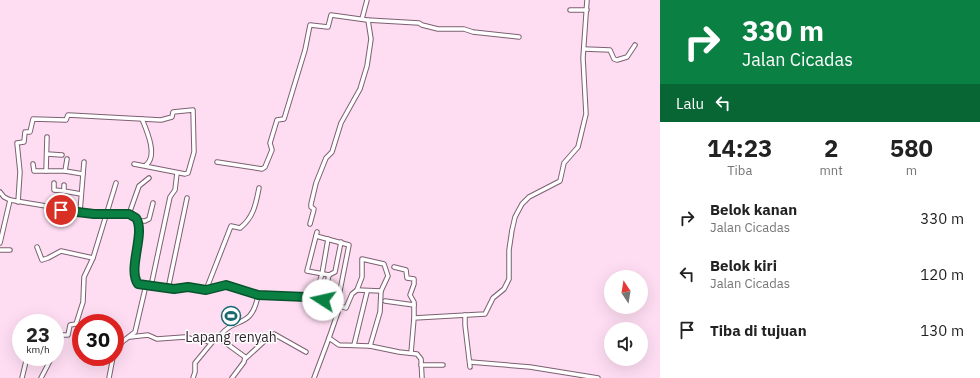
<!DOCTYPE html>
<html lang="id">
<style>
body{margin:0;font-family:"IBM Plex Sans",sans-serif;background:#f6f6f6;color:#222;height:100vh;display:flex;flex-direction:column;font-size:15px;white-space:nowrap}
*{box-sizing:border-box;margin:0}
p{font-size:13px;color:#767676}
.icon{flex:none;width:22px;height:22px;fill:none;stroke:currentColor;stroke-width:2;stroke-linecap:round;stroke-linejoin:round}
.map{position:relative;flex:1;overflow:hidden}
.details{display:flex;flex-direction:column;background:#fff;width:320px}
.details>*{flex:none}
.guide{background:#0b8043;color:#fff;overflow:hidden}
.needle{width:26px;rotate:348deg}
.controls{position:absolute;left:604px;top:270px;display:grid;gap:8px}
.controls a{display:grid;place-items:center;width:44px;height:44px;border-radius:50%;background:#fff;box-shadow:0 4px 16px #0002;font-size:20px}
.speed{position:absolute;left:12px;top:314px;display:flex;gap:8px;font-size:20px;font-weight:700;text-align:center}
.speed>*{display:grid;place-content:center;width:52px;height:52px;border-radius:50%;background:#fff;box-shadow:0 4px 16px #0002;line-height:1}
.speed small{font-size:10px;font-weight:400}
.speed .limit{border:6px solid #d22;background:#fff;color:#111}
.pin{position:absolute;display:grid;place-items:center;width:34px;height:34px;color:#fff;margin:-17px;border:2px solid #fff;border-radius:50%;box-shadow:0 1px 4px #0007}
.me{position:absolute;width:44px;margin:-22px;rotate:280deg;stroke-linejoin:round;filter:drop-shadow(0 0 3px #0008)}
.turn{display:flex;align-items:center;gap:14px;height:84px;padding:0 16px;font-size:18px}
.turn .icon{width:52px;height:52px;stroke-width:2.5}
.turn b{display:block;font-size:28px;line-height:34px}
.then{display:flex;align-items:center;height:38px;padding:0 16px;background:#0003;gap:8px;font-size:15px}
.eta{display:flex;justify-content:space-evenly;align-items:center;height:68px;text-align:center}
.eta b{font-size:24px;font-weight:700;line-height:28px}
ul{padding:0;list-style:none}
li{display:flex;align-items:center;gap:12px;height:56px;padding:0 16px}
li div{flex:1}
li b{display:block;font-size:15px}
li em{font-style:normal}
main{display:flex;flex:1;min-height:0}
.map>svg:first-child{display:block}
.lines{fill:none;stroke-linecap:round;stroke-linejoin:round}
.street-casing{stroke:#7c6072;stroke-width:5.5}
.street{stroke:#fff;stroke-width:3.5}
.route-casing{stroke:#07532c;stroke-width:10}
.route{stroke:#0b8043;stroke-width:7}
.labels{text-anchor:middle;stroke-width:3;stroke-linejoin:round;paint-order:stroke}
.poi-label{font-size:14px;fill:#31252d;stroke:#fff}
</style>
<main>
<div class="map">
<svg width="660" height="378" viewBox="0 0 660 378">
<rect width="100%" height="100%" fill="#feddf2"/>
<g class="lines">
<defs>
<g id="street">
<polyline points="570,10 587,10"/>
<polyline points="362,19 367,0"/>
<polyline points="584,49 610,50 614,59 617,60 627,57 635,45"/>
<path d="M142,119C147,131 158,156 146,165"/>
<polyline points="47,154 62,155"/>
<polyline points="217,162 262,169 265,167 272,150 270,143 277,120 284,119 305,50 310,25 328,27 331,15 367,20 419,23 422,25 438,29 464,29 473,32 519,37"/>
<polyline points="33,164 34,171 65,171 83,174"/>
<polyline points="46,171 47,137"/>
<polyline points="65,171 67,159"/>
<polyline points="54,183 54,190 64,191"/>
<polyline points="64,185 64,191 81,194"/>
<polyline points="0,192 4,197 10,200 94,214 129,214 138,221 135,276 138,284 174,289 188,287 206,290 226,285 258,295 314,298 334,306 338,312 329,338 339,345 370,346 399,352 417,354 421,359 422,378"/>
<polyline points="18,202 20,172 17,143 24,142 25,132 30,132 33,119 66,120 68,115 161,120 172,117 173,112 193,110 194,152 188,173 185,174 134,164"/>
<polyline points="80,212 84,162"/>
<polyline points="129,214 139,186 149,178"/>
<polyline points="138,221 145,221 149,219 153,203"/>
<polyline points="310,224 314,209 311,207 311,204 316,183 326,158 332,152 341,123 360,89 367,66 371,39 368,20"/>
<polyline points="317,232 307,271 329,275 335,272 341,242"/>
<polyline points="316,236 349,245 337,306"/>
<polyline points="0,243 10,200"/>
<polyline points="37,247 42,260 48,258 61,251 93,258"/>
<polyline points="0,250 10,250"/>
<polyline points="394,267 406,270 407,278 414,279 414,284 410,295 414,302 414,318"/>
<polyline points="151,286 170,197 175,190 177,173"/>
<polyline points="168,289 187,198"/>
<path d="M206,290L231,226L240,228C254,217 256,203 259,188"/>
<polyline points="357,290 381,291"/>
<polyline points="314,298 322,274 328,239"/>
<polyline points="323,300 329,275"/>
<polyline points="385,301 414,305"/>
<polyline points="337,305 346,308 352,294 357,290 362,277 362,259 384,264 388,276 381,291 380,312 370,346"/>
<polyline points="465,315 465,325 470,367"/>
<polyline points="130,337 148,335 157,339 185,337 196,340 201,339 211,343"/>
<polyline points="354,345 367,292"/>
<polyline points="55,353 58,335 68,335 70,325 76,324 83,302 84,277 93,258 116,183"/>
<polyline points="115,353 122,342 135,332 146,285"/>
<polyline points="411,353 414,318 485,314 493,298 504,289 509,279 509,250 512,230 515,217 522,204 529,197 560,181 564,163 578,147 586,114 583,58 587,0"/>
<polyline points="246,358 270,336 274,334 306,352"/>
<polyline points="470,362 530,367 598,378"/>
<polyline points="421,365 443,365"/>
<polyline points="22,378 27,357"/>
<polyline points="41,378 52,357"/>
<polyline points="109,378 113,357"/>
<polyline points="193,378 195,372 195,363 214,340 220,336"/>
<path d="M232,378L244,362L245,357L223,341L220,336C234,316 252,330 258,295"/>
<polyline points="314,378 329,338"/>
</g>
</defs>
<!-- street casing -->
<use href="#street" class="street-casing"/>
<!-- street -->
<use href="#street" class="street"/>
</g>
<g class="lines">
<defs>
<path id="route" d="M61,210L94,214H129L136,218C146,233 127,269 138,284L174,289L188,287L206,290L226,285L258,295L306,297L323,300"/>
</defs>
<!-- route casing -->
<use href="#route" class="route-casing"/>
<!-- route -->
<use href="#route" class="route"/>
</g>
<!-- icons -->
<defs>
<symbol id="stadium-ring" viewBox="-11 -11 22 22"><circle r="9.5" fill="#fff" stroke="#1b6770" stroke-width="1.5"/><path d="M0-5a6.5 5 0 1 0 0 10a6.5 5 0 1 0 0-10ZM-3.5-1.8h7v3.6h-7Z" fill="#1b6770"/></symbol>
</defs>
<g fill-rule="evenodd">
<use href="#stadium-ring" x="220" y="305" width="22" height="22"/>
</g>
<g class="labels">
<!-- poi labels -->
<g class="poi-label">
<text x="231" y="342">Lapang renyah</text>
</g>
</g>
</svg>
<div class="controls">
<a><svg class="needle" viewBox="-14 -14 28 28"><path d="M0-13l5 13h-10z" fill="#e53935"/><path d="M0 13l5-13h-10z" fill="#767676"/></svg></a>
<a><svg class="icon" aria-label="sound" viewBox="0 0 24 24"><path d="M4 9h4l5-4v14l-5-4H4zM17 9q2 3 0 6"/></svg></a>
</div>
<div class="speed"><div>23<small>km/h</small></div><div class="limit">30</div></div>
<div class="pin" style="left:61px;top:210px;background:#d93025"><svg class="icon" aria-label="arrive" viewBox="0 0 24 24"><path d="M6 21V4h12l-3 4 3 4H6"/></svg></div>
<svg class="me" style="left:323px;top:300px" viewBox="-20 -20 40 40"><circle r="19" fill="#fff"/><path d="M0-13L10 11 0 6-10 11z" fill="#0b8043"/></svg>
</div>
<section class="details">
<div class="guide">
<div class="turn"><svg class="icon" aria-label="right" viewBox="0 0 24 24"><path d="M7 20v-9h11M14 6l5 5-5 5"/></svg><div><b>330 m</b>Jalan Cicadas</div></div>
<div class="then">Lalu<svg class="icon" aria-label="left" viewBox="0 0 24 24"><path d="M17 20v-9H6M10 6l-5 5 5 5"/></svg></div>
</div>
<div class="eta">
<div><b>14:23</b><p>Tiba</p></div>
<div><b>2</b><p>mnt</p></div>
<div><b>580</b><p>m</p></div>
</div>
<ul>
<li><svg class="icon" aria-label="right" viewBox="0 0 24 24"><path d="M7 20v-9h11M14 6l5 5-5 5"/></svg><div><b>Belok kanan</b><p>Jalan Cicadas</p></div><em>330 m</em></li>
<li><svg class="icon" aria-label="left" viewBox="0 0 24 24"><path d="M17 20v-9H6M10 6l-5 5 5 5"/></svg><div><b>Belok kiri</b><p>Jalan Cicadas</p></div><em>120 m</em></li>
<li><svg class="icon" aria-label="arrive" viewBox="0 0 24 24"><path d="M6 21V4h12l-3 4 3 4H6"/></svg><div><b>Tiba di tujuan</b></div><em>130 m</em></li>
</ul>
</section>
</main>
